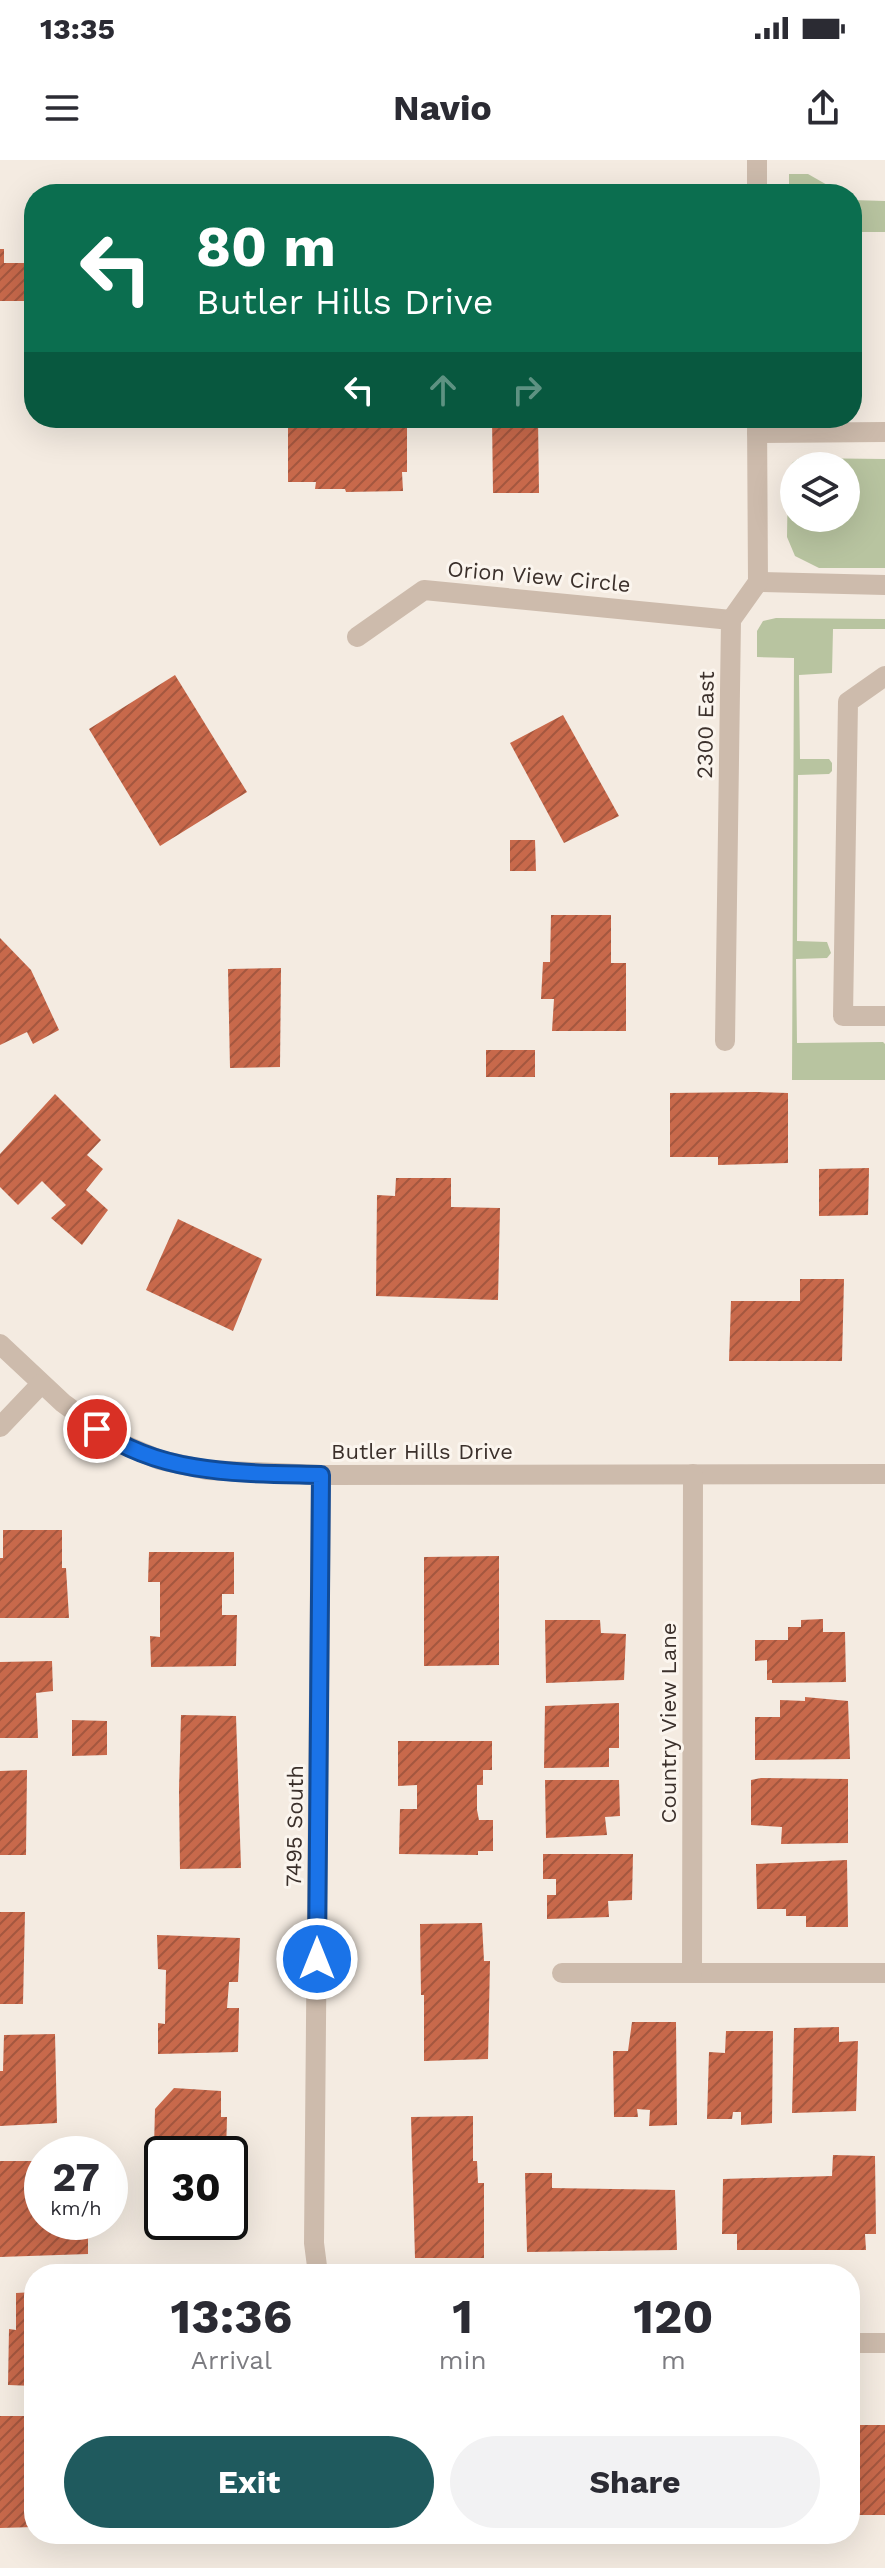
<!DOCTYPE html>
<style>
body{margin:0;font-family:"Work Sans",sans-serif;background:#f2f2f3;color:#2b2b33;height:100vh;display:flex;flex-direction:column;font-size:30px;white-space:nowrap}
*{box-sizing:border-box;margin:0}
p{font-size:26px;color:#7c7c81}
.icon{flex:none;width:44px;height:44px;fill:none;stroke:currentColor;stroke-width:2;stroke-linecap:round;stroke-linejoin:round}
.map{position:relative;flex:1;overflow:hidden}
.side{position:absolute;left:24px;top:2104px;width:836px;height:280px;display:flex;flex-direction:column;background:#fff;border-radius:32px;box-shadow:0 8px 32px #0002}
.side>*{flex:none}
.guide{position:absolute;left:24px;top:24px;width:838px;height:244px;border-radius:32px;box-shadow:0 8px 32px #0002;background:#0b6e4f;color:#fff;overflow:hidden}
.buttons{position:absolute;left:780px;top:292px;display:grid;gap:16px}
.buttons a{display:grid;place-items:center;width:80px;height:80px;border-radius:50%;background:#fff;box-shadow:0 8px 32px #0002;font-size:40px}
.speed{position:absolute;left:24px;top:1976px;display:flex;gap:16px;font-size:40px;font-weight:700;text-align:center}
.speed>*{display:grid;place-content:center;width:104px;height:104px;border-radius:50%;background:#fff;box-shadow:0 8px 32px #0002;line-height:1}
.speed small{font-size:20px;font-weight:400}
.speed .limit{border:4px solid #111;border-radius:12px;background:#fff;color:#111}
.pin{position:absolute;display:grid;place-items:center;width:68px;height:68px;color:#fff;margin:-34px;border:4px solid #fff;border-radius:50%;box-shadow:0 2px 8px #0007}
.me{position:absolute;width:88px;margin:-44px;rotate:0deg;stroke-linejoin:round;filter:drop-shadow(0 0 6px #0008)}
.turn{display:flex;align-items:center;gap:28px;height:168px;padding:0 40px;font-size:36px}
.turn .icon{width:104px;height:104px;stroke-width:2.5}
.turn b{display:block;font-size:56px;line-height:68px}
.lanes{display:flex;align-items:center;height:76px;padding:0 40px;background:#0003;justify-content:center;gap:40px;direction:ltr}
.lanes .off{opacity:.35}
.eta{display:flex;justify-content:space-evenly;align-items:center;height:136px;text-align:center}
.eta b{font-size:48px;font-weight:700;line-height:56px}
.primary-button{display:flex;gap:16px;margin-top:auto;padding:16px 40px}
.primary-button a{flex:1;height:92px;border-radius:48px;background:#1f5a5e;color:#fff;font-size:32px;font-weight:700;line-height:92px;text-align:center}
.primary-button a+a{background:#f2f2f3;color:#2b2b33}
.status{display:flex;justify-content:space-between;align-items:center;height:56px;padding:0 40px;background:#fff;direction:ltr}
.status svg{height:22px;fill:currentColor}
header{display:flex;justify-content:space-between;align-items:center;height:104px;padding:0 40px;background:#fff;font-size:36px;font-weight:700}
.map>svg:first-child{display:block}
.green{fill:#b8c4a0;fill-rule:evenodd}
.building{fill:url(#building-hatch)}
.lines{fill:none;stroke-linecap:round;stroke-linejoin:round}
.lane{stroke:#cdbbac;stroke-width:20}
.street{stroke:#cdbbac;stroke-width:20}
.route-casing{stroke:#114b97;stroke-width:20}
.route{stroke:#1a73e8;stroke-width:14}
.labels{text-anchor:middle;stroke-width:6;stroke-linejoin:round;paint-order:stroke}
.street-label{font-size:22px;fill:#3b302b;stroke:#fbf5ee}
</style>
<div class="status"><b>13:35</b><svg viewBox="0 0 49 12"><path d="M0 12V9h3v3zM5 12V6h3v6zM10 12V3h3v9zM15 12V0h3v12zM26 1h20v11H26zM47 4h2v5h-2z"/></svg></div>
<header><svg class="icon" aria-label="menu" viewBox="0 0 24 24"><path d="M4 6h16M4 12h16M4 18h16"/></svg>Navio<svg class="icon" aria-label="share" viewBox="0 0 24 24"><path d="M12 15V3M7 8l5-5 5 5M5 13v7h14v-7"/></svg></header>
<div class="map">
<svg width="885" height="2408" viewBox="0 0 885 2408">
<defs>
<pattern id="building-hatch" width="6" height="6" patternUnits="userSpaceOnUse" patternTransform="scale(2)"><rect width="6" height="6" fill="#c8694b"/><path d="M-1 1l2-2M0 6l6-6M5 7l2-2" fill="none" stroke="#a4573f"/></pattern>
</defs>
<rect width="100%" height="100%" fill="#f4ebe1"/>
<!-- green -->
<g class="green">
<polygon points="789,14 808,14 843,34 789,34"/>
<polygon points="852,40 885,41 885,72 852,72"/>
<path d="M799,298L885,299V408H819L795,396L787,377L788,314L792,303ZM846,306V358H794V306Z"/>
<polygon points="776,458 885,459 885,469 833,469 832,513 799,515 800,599 829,599 832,603 832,611 829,614 798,615 797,781 827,782 831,793 827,798 796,799 797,883 883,882 885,884 885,920 792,920 794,498 757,497 757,471 763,461"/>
</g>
<!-- building -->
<g class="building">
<polygon points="0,89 4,89 4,103 34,103 34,141 0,141"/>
<polygon points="288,258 407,258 407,312 402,312 403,331 346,332 345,329 315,329 316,322 288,322"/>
<polygon points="492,258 538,258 539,333 493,333"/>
<polygon points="175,515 247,632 160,686 89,569"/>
<polygon points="563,555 619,656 564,683 510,583"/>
<polygon points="510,680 535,680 536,711 510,711"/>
<polygon points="551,755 611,755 611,803 626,803 626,871 552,871 554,839 541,839 543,802 550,802"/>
<polygon points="0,778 31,810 59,870 33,884 27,872 0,885"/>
<polygon points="281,808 280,907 230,908 228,809"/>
<rect x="486" y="890" width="49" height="27"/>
<polygon points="756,932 788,933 788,1003 718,1005 718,997 670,997 670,933"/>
<polygon points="55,934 101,980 87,995 103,1009 86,1030 108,1050 82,1085 51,1058 66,1045 42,1021 18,1045 0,1027 0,994"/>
<polygon points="869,1008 868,1055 819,1056 819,1009"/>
<polygon points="396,1018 451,1018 451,1047 500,1048 498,1140 376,1136 377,1035 395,1036"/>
<polygon points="178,1059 262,1099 233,1171 146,1130"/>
<polygon points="800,1119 844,1119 842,1201 729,1201 731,1141 800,1141"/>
<polygon points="3,1370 62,1370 62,1408 66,1408 69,1458 0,1458 0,1398 3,1398"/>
<polygon points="149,1392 234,1392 234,1434 222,1434 222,1455 237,1455 236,1506 151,1507 150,1476 160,1477 160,1422 148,1422"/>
<polygon points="499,1396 499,1505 424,1506 424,1397"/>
<polygon points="823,1459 823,1472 845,1472 846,1522 772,1523 772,1520 767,1520 767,1500 755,1501 755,1480 788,1480 788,1467 801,1467 801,1460"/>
<polygon points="545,1460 600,1460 601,1473 626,1474 624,1520 546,1523"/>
<polygon points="52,1501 53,1531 36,1533 38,1578 0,1578 0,1502"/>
<polygon points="805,1537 848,1541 850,1599 755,1600 755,1557 780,1557 780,1540 805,1541"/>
<polygon points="619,1543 619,1588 609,1588 609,1607 544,1608 545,1546"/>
<polygon points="181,1555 236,1556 241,1708 180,1709 179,1630"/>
<polygon points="72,1560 107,1561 107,1595 72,1596"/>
<polygon points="398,1581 492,1581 492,1610 483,1610 483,1625 477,1625 477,1650 479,1660 493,1660 493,1691 478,1691 478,1695 399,1694 400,1649 417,1649 417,1625 398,1626"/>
<polygon points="27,1610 26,1695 0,1695 0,1611"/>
<polygon points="761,1618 848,1619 848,1683 781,1684 782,1667 751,1665 751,1620"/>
<polygon points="545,1620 619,1620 620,1656 605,1657 607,1675 546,1678"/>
<polygon points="543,1694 633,1694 632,1740 608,1741 609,1757 547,1759 547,1735 556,1735 556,1719 543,1719"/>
<polygon points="847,1700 848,1767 806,1767 806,1756 786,1756 786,1749 757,1749 756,1704"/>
<polygon points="0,1752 25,1752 23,1844 0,1844"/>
<polygon points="482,1763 484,1801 490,1801 488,1899 424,1901 424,1835 421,1835 420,1764"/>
<polygon points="157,1775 240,1778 238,1822 229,1822 227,1848 239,1848 238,1892 158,1894 158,1863 165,1864 166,1810 158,1809"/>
<polygon points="632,1862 676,1862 677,1965 649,1966 650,1950 637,1949 638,1957 614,1957 613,1891 628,1891"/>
<polygon points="839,1867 839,1882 858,1881 856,1951 792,1953 794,1868"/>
<polygon points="726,1871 773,1871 772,1963 741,1965 741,1952 733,1952 732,1959 707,1959 709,1892 725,1893"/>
<polygon points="55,1874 57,1963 0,1966 0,1911 3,1911 4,1875"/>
<polygon points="174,1928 221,1931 221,1957 227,1957 226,1994 162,1994 162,2062 219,2062 219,2075 169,2076 152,2063 155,1949"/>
<polygon points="473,1956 473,2001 477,2001 478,2023 484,2023 484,2098 415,2098 411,1957"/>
<polygon points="833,1995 875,1996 876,2074 865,2074 866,2090 737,2090 737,2074 722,2074 723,2019 832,2016"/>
<polygon points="0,2001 42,2001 42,2062 88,2062 88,2094 0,2097"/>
<polygon points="525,2013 552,2013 552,2028 675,2030 677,2090 527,2092"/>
<polygon points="34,2132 34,2226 8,2225 9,2169 16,2170 16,2133"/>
<polygon points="0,2256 33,2256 34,2367 0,2368"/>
<rect x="850" y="2265" width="35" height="90"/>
</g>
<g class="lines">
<!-- lane -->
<g class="lane">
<polyline points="757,273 885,272"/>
<polyline points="758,422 885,425"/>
<polyline points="885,516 848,542 843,856 885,856"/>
</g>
<!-- street -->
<g class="street">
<polyline points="757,0 757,34"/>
<polyline points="357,477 424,430 731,460"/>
<polyline points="725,881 731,460 758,422 757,258"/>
<polyline points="0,1184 63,1243 115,1281 160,1300 207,1310 321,1315 885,1314"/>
<polyline points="0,1267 41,1224"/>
<polyline points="562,1813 885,1813"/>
<polyline points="692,1813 693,1314"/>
<polyline points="318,2114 314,2083 321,1315"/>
<polyline points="850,2183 885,2183"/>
</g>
</g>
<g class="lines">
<defs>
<path id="route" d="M97,1269C162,1316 245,1313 321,1315L317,1799"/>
</defs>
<!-- route casing -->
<use href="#route" class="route-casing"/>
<!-- route -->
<use href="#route" class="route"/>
</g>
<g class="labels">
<!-- street labels -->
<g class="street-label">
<text transform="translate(539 416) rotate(5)" y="8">Orion View Circle</text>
<text transform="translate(705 565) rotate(-89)" y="8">2300 East</text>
<text x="422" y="1299">Butler Hills Drive</text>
<text transform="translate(668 1563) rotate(-90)" y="8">Country View Lane</text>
<text transform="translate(294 1666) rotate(-89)" y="8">7495 South</text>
</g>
</g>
</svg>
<div class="buttons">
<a><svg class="icon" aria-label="layers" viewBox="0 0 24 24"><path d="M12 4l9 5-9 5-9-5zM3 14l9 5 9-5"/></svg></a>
</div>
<div class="speed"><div>27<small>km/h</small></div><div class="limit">30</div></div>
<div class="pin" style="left:97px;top:1269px;background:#d93025"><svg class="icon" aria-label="arrive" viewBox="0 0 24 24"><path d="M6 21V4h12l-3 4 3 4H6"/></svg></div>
<svg class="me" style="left:317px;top:1799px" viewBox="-20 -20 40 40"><circle r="17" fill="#1a73e8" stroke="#fff" stroke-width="3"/><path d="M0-11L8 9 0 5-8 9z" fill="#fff"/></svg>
<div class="guide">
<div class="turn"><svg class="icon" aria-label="left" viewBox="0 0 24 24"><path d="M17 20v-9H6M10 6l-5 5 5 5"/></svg><div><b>80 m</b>Butler Hills Drive</div></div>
<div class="lanes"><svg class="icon" aria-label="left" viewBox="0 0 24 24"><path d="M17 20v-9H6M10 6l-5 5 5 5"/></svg><svg class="icon off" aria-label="ahead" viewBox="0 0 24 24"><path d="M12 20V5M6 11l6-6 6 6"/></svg><svg class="icon off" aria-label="right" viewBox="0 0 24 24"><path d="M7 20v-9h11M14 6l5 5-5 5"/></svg></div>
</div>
<section class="side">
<div class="eta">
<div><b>13:36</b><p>Arrival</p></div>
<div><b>1</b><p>min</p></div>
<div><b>120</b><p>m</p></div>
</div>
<div class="primary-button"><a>Exit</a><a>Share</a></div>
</section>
</div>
